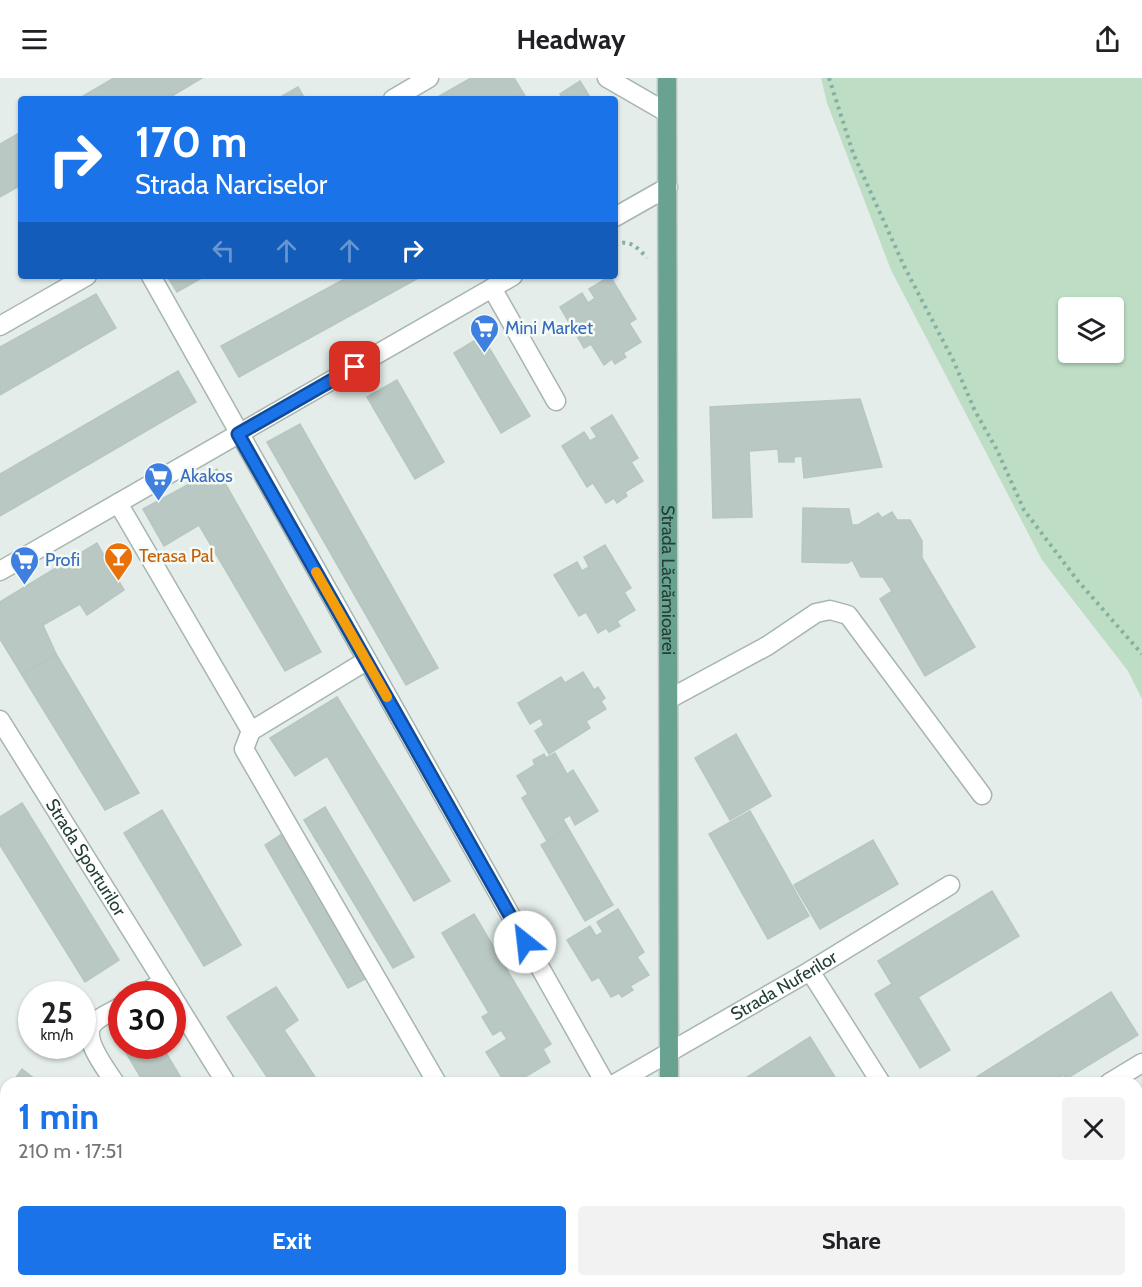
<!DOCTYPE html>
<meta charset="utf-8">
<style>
body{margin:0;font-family:Cabin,sans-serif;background:#f2f2f2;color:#202124;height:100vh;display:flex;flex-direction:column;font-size:22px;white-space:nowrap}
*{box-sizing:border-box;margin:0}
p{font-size:20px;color:#757577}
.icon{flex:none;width:33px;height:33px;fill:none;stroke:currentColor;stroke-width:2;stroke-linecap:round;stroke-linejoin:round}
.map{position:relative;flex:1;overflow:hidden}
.drawer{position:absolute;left:0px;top:999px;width:1143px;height:210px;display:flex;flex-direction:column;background:#fff;border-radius:18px 18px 0 0;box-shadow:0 2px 4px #0004}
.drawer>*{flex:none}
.top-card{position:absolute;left:18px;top:18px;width:600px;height:183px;border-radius:6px;box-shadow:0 2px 4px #0004;background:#1a73e8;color:#fff;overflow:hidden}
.buttons{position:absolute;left:1058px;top:219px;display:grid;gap:12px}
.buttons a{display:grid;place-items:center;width:66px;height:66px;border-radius:6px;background:#fff;box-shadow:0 2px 4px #0004;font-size:30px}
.speed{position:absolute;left:18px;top:903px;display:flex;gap:12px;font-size:30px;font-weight:700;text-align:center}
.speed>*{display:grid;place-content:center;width:78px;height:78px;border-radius:50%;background:#fff;box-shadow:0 2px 4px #0004;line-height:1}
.speed small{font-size:15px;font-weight:400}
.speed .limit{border:9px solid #d22;background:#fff;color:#111}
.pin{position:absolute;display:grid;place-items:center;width:51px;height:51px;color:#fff;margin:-26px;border-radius:12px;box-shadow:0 3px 9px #0006}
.me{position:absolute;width:66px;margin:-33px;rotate:331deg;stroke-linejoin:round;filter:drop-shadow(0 0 4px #0008)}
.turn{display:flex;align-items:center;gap:21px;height:126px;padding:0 18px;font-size:27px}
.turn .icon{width:78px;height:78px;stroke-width:2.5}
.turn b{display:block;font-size:42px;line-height:51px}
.lanes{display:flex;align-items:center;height:57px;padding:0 18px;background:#0003;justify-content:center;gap:30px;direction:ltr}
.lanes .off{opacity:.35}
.round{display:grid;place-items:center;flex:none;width:63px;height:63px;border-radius:6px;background:#f2f2f2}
.summary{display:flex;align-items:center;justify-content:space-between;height:102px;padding:0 18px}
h1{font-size:36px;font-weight:700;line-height:45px;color:#1a73e8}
.button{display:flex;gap:12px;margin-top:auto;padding:12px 18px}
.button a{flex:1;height:69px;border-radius:6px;background:#1a73e8;color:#fff;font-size:24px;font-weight:700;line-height:69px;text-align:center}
.button a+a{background:#f2f2f2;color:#202124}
header{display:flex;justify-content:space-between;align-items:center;height:78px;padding:0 18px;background:#fff;font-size:27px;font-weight:700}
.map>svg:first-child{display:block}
.green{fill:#bddec5;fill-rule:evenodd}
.building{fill:#b9c8c2;stroke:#b6c7bf;stroke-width:1.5}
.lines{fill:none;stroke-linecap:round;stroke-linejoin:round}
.minor-casing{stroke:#a6b5b0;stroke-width:21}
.major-casing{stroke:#c1c9c7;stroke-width:21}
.path{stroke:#85b0a1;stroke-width:4;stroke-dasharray:3 4.5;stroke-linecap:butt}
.minor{stroke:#fff;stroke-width:18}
.major{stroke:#69a291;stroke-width:18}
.route-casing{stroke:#114b97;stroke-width:15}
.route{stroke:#1a73e8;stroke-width:10}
.slow{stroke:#f59e0b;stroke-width:10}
.labels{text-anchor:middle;stroke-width:5;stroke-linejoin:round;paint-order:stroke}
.shop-label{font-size:18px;fill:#366cbe;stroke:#f5faf7;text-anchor:start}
.food-label{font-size:18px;fill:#c56008;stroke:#f5faf7;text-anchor:start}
.street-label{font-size:18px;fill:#233f36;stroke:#f5faf7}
</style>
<header><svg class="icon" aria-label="menu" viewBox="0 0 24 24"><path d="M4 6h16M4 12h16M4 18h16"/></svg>Headway<svg class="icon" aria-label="share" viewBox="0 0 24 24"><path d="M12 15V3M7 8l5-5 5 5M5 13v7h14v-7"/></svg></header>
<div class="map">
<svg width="1142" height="1209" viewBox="0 0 1142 1209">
<rect width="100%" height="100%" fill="#e4ede9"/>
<!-- green -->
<path class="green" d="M821,0H1142V621L1128,593L1042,482L891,192L827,25ZM1068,230H1113V274H1068Z"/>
<!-- building -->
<g class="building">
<polygon points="114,0 202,0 167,21 78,21"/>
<polygon points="471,0 514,0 527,21 434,21"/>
<polygon points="580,3 591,21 563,21 560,16"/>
<polygon points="298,9 305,21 277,21"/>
<polygon points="21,54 21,107 0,119 0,66"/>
<polygon points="167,198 205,198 177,214"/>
<polygon points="350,198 422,198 239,299 221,268"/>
<polygon points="610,198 636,241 629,245 641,264 623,275 626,279 615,286 612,281 604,287 591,266 584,270 560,229 582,215 588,225 595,220 589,211"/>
<polygon points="96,216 116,250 0,317 0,269"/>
<polygon points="482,258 530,338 501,355 454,275"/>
<polygon points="178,293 196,324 0,438 0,396"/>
<polygon points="397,302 444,384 415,401 367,319"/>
<polygon points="860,321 882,389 804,400 802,378 794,379 794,384 779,384 778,371 749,373 752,439 713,440 710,329"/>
<polygon points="612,337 638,380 631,384 643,403 625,414 627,418 617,425 614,420 606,425 593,405 587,409 562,368 584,354 590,363 597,359 591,350"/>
<polygon points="300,346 438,590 406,607 267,364"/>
<polygon points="217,391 321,574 285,593 199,447 164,468 143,431"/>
<polygon points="803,430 849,431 852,447 858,447 878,435 882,440 892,434 897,442 910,442 922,463 922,480 975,569 925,598 880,521 892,513 883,499 861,499 852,482 848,485 802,484"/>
<polygon points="97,465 124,512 87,537 80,526 43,547 56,576 22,597 0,561 0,524"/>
<polygon points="605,467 631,510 624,514 635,532 617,543 620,548 609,554 606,550 598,555 586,534 579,538 554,497 577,484 582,493 589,489 584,479"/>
<polygon points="56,576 139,715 105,732 22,597"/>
<polygon points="583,594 594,612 598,609 605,620 601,623 606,631 586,643 590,650 549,676 535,653 544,647 540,640 530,646 518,625 561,599 565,605"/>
<polygon points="337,619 450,803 414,823 327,678 295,698 270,660"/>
<polygon points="736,656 771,718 730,742 695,680"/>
<polygon points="555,675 567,696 573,692 598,733 575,747 570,737 563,741 568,750 547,763 522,720 528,716 517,698 535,687 533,682 544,676 546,680"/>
<polygon points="22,725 119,882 85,904 0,767 0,739"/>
<polygon points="325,729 414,879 393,890 304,742"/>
<polygon points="162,732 241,867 204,888 124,755"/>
<polygon points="750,733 809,838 768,861 709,756"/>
<polygon points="568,750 613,827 585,843 541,767"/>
<polygon points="282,756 367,900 348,910 265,767"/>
<polygon points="873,762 898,806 820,851 794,807"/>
<polygon points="992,813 1019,858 918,919 950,972 920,990 875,916 892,906 878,883"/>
<polygon points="618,831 644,874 637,879 649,897 630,908 633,912 622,919 619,915 611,919 599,899 592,903 567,862 590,848 596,858 603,854 597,844"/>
<polygon points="474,836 551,966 543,971 550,984 515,1005 505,1005 486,974 507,961 501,952 493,957 482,939 489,935 442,855"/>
<polygon points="276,909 298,942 284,952 319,1005 271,1005 227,939"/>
<polygon points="1111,914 1138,957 1066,1001 1064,997 1051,1005 967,1005"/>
<polygon points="122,927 122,967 105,938"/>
<polygon points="810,959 835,999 826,1005 738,1005"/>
<polygon points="122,968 162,968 184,1005 144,1005"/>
<polygon points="22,991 40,1005 12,1005"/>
<polygon points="1142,1042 1142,1127 1137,1130 1137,1045"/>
<polygon points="6,1176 6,1203 54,1203 48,1209 0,1209 0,1182"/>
<polygon points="1142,1183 1142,1209 1115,1209 1112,1203 1137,1203 1137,1186"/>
<polygon points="326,1203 402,1203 391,1209 315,1209"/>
<polygon points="765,1203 794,1203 784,1209 769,1209"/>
<polygon points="900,1203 958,1203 962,1209 904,1209"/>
</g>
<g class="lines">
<defs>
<g id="minor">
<polyline points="607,0 666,34"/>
<polyline points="393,21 429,0"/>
<polyline points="615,139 668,109"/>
<polyline points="151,198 605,1005"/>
<polyline points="492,210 556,323"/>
<polyline points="0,248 87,198"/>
<polyline points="118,425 251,653"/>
<polyline points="0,493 513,198"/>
<polyline points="366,583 251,653 244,671 437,1005"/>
<polyline points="669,621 767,568 816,535 830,532 848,537 982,717"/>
<path id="s1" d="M0,642L171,916"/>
<polyline points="810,893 881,1005"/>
<polyline points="142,916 163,904"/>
<polyline points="172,918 226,1005"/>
<path d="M115,1005C107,992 81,961 93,946C98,939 114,933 122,928"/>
<path id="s2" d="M616,1005L810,893L950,807"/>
<polyline points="1109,1005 1142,985"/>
<polyline points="0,1057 6,1062"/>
<polyline points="0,1151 6,1145"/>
<polyline points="201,1203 209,1209"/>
<polyline points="1003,1203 1007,1209"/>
<polyline points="259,1209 269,1203"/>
</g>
<g id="major">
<path id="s3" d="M667,0L669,1005"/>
<polyline points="668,1209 668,1203"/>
</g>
</defs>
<!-- minor casing -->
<use href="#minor" class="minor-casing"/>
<!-- major casing -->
<use href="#major" class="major-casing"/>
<!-- path -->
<g class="path">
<polyline points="829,0 853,75 904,188 953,282 975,333 997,372 1024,432 1078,503 1142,576"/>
<path d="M615,167C629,160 638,170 647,180"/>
</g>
<!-- minor -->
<use href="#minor" class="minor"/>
<!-- major -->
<use href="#major" class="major"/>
</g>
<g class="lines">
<defs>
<polyline id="route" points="355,289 238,356 525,864"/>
</defs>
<!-- route casing -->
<use href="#route" class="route-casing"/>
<!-- route -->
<use href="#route" class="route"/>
<!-- slow -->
<polyline class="slow" points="316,494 387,619"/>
</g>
<!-- icons -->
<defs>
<symbol id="supermarket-pin" viewBox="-11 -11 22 30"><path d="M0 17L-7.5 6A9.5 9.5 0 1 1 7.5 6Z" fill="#3f7fe0" stroke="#f5faf7"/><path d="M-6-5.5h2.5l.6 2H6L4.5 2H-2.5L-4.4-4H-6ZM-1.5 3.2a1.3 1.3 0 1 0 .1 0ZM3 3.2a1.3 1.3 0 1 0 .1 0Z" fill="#fff"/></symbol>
<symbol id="bar-pin" viewBox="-11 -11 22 30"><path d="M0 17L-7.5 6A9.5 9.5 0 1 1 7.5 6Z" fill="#e8710a" stroke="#f5faf7"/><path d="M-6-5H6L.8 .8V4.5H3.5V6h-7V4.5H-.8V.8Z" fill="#fff"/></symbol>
</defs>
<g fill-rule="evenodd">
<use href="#supermarket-pin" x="468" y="234" width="33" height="45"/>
<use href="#supermarket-pin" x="142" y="382" width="33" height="45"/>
<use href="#bar-pin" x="102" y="462" width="33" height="45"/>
<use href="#supermarket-pin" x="8" y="466" width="33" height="45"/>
</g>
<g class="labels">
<!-- shop labels -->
<g class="shop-label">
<text x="505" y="256">Mini Market</text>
<text x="180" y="404">Akakos</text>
<text x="45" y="488">Profi</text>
</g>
<!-- food labels -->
<g class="food-label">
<text x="139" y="484">Terasa Pal</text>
</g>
<!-- street labels -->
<g class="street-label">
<text dy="6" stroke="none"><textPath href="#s3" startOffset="502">Strada Lăcrămioarei</textPath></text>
<text dy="6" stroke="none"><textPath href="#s1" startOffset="162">Strada Sporturilor</textPath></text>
<text dy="6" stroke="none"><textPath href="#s2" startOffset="194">Strada Nuferilor</textPath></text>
</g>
</g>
</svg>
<div class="buttons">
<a><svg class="icon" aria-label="layers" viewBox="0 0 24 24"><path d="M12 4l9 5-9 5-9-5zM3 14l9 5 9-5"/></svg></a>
</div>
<div class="speed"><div>25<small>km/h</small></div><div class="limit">30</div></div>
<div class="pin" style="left:355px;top:289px;background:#d93025"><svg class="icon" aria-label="arrive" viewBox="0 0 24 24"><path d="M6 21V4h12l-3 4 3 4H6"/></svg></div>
<svg class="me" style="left:525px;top:864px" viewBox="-20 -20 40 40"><circle r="19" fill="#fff"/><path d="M0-13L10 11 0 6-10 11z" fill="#1a73e8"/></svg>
<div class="top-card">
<div class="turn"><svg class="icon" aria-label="right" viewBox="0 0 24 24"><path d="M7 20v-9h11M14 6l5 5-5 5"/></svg><div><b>170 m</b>Strada Narciselor</div></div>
<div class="lanes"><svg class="icon off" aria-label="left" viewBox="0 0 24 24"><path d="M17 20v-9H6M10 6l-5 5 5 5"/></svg><svg class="icon off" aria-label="ahead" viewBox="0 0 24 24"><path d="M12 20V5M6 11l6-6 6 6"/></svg><svg class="icon off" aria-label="ahead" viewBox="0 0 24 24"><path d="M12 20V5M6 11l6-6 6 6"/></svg><svg class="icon" aria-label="right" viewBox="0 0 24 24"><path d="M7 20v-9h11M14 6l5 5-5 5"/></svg></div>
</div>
<section class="drawer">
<div class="summary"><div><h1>1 min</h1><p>210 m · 17:51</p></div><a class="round"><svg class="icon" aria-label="close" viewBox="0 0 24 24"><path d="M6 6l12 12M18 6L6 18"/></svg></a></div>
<div class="button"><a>Exit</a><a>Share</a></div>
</section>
</div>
